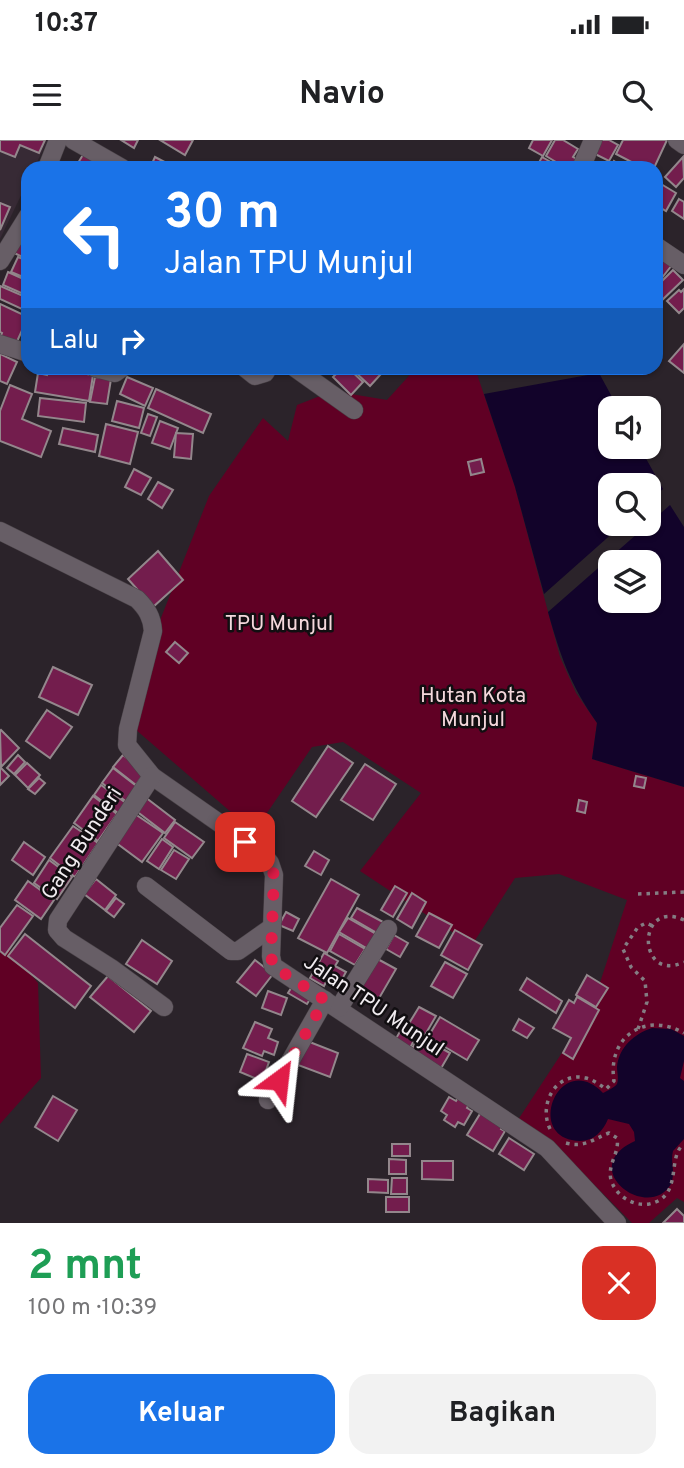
<!DOCTYPE html>
<html lang="id">
<meta charset="utf-8">
<style>
body{margin:0;font-family:Overpass,sans-serif;background:#f2f2f2;color:#202124;height:100vh;display:flex;flex-direction:column;font-size:26px;white-space:nowrap}
*{box-sizing:border-box;margin:0}
p{font-size:23px;color:#757577}
.icon{flex:none;width:38px;height:38px;fill:none;stroke:currentColor;stroke-width:2;stroke-linecap:round;stroke-linejoin:round}
.map{position:relative;height:1083px;overflow:hidden}
.sheet{display:flex;flex-direction:column;background:#fff;flex:1}
.sheet>*{flex:none}
.top-card{position:absolute;left:21px;top:21px;width:642px;height:214px;border-radius:21px;box-shadow:0 2px 5px #0004;background:#1a73e8;color:#fff;overflow:hidden}
.tools{position:absolute;left:598px;top:256px;display:grid;gap:14px}
.tools a{display:grid;place-items:center;width:63px;height:63px;border-radius:14px;background:#fff;box-shadow:0 2px 5px #0004;font-size:35px}
.pin{position:absolute;display:grid;place-items:center;width:60px;height:60px;color:#fff;margin:-30px;border-radius:14px;box-shadow:0 4px 10px #0006}
.me{position:absolute;width:77px;margin:-38px;rotate:30deg;stroke-linejoin:round;filter:drop-shadow(0 0 5px #0008)}
.turn{display:flex;align-items:center;gap:24px;height:147px;padding:0 28px;font-size:32px}
.turn .icon{width:91px;height:91px;stroke-width:2.5}
.turn b{display:block;font-size:49px;line-height:60px}
.then{display:flex;align-items:center;height:66px;padding:0 28px;background:#0003;gap:14px;font-size:26px}
.round{display:grid;place-items:center;flex:none;width:74px;height:74px;border-radius:21px;background:#f2f2f2}
.overview{display:flex;align-items:center;justify-content:space-between;height:119px;padding:0 28px}
h1{font-size:42px;font-weight:700;line-height:52px;color:#1e9e55}
.action{display:flex;gap:14px;margin-top:auto;padding:14px 28px}
.action a{flex:1;height:80px;border-radius:21px;background:#1a73e8;color:#fff;font-size:28px;font-weight:700;line-height:80px;text-align:center}
.action a+a{background:#f2f2f2;color:#202124}
.status{display:flex;justify-content:space-between;align-items:center;height:49px;padding:0 35px;background:#fff;direction:ltr}
.status svg{height:19px;fill:currentColor}
header{display:flex;justify-content:space-between;align-items:center;height:91px;padding:0 28px;background:#fff;font-size:32px;font-weight:700}
.map>svg:first-child{display:block}
.built{fill:#372a35}
.green{fill:#600024}
.water{fill:#12032a;fill-rule:evenodd}
.building{fill:#731d4d;stroke:#93878c;stroke-width:2}
.lines{fill:none;stroke-linecap:round;stroke-linejoin:round}
.minor-casing{stroke:#494247;stroke-width:19}
.path{stroke:#847d83;stroke-width:3.5;stroke-dasharray:3.5 5;stroke-linecap:butt}
.minor{stroke:#675e66;stroke-width:18}
.route{stroke:#e11d48;stroke-width:12;stroke-dasharray:0 21.6}
.labels{text-anchor:middle;stroke-width:5;stroke-linejoin:round;paint-order:stroke}
.park-label{font-size:21px;fill:#f4d8dc;stroke:#110e11}
.street-label{font-size:21px;fill:#f1ecf0;stroke:#110e11}
</style>
<div class="status"><b>10:37</b><svg viewBox="0 0 49 12"><path d="M0 12V9h3v3zM5 12V6h3v6zM10 12V3h3v9zM15 12V0h3v12zM26 1h20v11H26zM47 4h2v5h-2z"/></svg></div>
<header><svg class="icon" aria-label="menu" viewBox="0 0 24 24"><path d="M4 6h16M4 12h16M4 18h16"/></svg>Navio<svg class="icon" aria-label="search" viewBox="0 0 24 24"><circle cx="10" cy="10" r="6"/><path d="M15 15l6 6"/></svg></header>
<div class="map">
<svg width="684" height="1083" viewBox="0 0 684 1083">
<rect width="100%" height="100%" fill="#2b232a"/>
<!-- built -->
<polygon class="built" points="0,0 48,0 34,28 28,28 28,41 0,99"/>
<!-- green -->
<g class="green">
<polygon points="416,228 475,228 515,347 560,517 576,553 597,583 592,619 684,647 684,1062 677,1058 649,1083 632,1083 555,1005 512,989 592,867 627,760 559,734 515,738 472,805 360,731 421,653 343,602 312,607 254,692 135,589 157,488 209,356 263,278 288,301 297,265 333,251 387,260"/>
<polygon points="0,799 38,843 41,938 0,984"/>
</g>
<!-- water -->
<g class="water">
<polygon points="599,233 618,268 611,268 611,306 639,306 663,349 649,361 649,345 611,345 611,383 624,383 544,454 515,347 484,254"/>
<path d="M670,365L684,387V647L592,619L597,583C570,544 561,518 548,472ZM611,422H649V460H611Z"/>
<path d="M652,888L671,889L684,896V921L680,938L684,941V999L673,1011C670,1022 676,1032 671,1044C648,1083 575,1028 635,1001L634,992L629,984L608,979C603,991 594,1001 580,1001C523,1000 559,908 603,953C607,951 614,948 617,944C619,939 617,932 617,927C619,907 634,894 652,888Z"/>
</g>
<!-- building -->
<g class="building">
<polygon points="0,0 45,0 39,13 20,5 15,17 0,11"/>
<polygon points="121,0 138,0 134,8"/>
<polygon points="160,0 193,0 185,15"/>
<polygon points="533,0 552,0 543,16 529,8"/>
<polygon points="555,0 563,0 578,9 573,17 580,21 576,28 559,28 561,25 546,16"/>
<polygon points="599,0 609,0 618,5 609,21 593,13"/>
<polygon points="623,0 667,0 654,28 643,28 616,14"/>
<polygon points="84,13 110,28 75,28"/>
<polygon points="155,17 176,28 150,28"/>
<polygon points="542,17 556,25 554,28 536,28"/>
<polygon points="683,17 684,38 676,47 665,37"/>
<polygon points="614,21 625,28 610,28"/>
<polygon points="656,41 676,53 666,71 656,65"/>
<polygon points="679,59 684,62 684,79 672,71"/>
<polygon points="0,63 10,67 0,90"/>
<polygon points="19,101 28,105 25,118 14,113"/>
<polygon points="656,113 672,125 661,139 656,136"/>
<polygon points="18,117 28,121 28,139 11,132"/>
<polygon points="673,130 683,140 659,163 656,160 656,147"/>
<polygon points="8,132 28,141 28,156 3,145"/>
<polygon points="0,146 28,158 24,170 0,159"/>
<polygon points="684,149 684,168 679,173 667,161 679,150 681,152"/>
<polygon points="0,164 28,177 15,206 0,198 2,193 0,192"/>
<polygon points="684,204 684,233 669,221"/>
<polygon points="0,214 17,222 7,244 0,241"/>
<polygon points="48,228 93,235 89,261 35,252 38,233 47,235"/>
<polygon points="342,228 348,228 363,242 351,255 333,237"/>
<polygon points="351,228 372,228 380,235 370,246"/>
<polygon points="95,237 111,239 107,264 90,262"/>
<polygon points="127,237 153,248 145,266 120,254"/>
<polygon points="10,245 32,254 22,279 51,291 41,317 0,301 0,271"/>
<polygon points="156,249 211,274 203,293 148,268"/>
<polygon points="40,258 86,263 84,282 38,276"/>
<polygon points="117,261 144,268 139,288 112,281"/>
<polygon points="148,274 157,277 150,296 141,293"/>
<polygon points="160,281 178,288 170,309 152,303"/>
<polygon points="106,284 138,292 130,324 99,316"/>
<polygon points="63,288 98,295 95,312 59,304"/>
<polygon points="176,293 193,294 191,319 174,317"/>
<polygon points="481,319 484,332 471,335 468,322"/>
<polygon points="134,329 151,338 141,355 125,347"/>
<polygon points="158,342 173,350 162,368 148,359"/>
<polygon points="158,411 183,440 153,467 128,439"/>
<polygon points="175,502 188,513 179,523 166,512"/>
<polygon points="53,527 92,545 78,575 39,557"/>
<polygon points="47,570 72,587 50,618 26,601"/>
<polygon points="1,590 19,608 1,627 0,591"/>
<polygon points="328,606 353,623 316,677 292,661"/>
<polygon points="18,615 25,622 14,634 7,628"/>
<polygon points="123,615 145,632 136,645 113,627"/>
<polygon points="27,623 40,635 28,648 15,635"/>
<polygon points="365,624 396,644 373,680 341,660"/>
<polygon points="0,627 9,636 0,645"/>
<polygon points="113,628 139,648 128,663 102,643"/>
<polygon points="636,636 646,638 644,648 634,646"/>
<polygon points="39,638 45,643 35,654 28,649"/>
<polygon points="101,645 130,666 122,676 94,655"/>
<polygon points="93,656 117,674 98,701 74,683"/>
<polygon points="145,657 175,680 165,693 135,670"/>
<polygon points="579,660 587,662 585,673 577,671"/>
<polygon points="135,674 163,693 142,722 115,702"/>
<polygon points="175,682 204,702 192,718 164,698"/>
<polygon points="73,686 98,703 75,737 50,718"/>
<polygon points="162,699 173,707 159,729 147,721"/>
<polygon points="24,702 45,717 33,735 12,720"/>
<polygon points="174,710 189,719 176,739 161,730"/>
<polygon points="314,711 329,720 321,735 305,726"/>
<polygon points="49,720 72,737 57,759 34,743"/>
<polygon points="96,739 116,755 105,770 84,754"/>
<polygon points="331,739 359,755 327,813 298,798"/>
<polygon points="28,741 54,760 41,779 15,760"/>
<polygon points="395,746 407,753 393,777 381,770"/>
<polygon points="412,753 426,762 412,788 397,779"/>
<polygon points="116,758 124,764 114,777 106,771"/>
<polygon points="17,765 33,776 5,815 0,811 0,788"/>
<polygon points="357,768 383,782 377,793 351,778"/>
<polygon points="286,772 299,779 293,791 279,785"/>
<polygon points="429,773 452,785 439,808 416,796"/>
<polygon points="348,778 376,794 368,809 339,792"/>
<polygon points="455,790 482,805 468,830 441,815"/>
<polygon points="25,794 91,846 75,868 8,816"/>
<polygon points="339,794 365,809 355,825 330,811"/>
<polygon points="394,795 408,803 400,817 386,809"/>
<polygon points="142,800 172,821 157,844 126,824"/>
<polygon points="324,813 338,821 335,826 346,832 337,848 326,842 324,846 310,838"/>
<polygon points="374,817 396,829 378,860 357,848"/>
<polygon points="255,820 273,834 256,856 237,842"/>
<polygon points="445,822 467,834 453,858 431,846"/>
<polygon points="587,835 608,848 596,867 576,855"/>
<polygon points="108,836 151,871 134,892 90,857"/>
<polygon points="527,838 562,861 556,873 520,850"/>
<polygon points="293,845 312,856 307,864 288,853"/>
<polygon points="268,851 287,858 281,875 262,868"/>
<polygon points="577,857 599,870 573,919 563,913 571,898 553,888 569,860 574,863"/>
<polygon points="419,867 436,876 425,895 408,885"/>
<polygon points="440,877 479,900 467,920 428,897"/>
<polygon points="519,879 534,888 527,898 513,890"/>
<polygon points="255,882 272,889 268,898 278,902 274,915 264,911 262,916 243,908"/>
<polygon points="404,885 418,893 410,908 395,900"/>
<polygon points="419,896 450,913 440,930 410,912"/>
<polygon points="307,901 338,913 330,937 298,925"/>
<polygon points="247,914 269,922 262,941 240,932"/>
<polygon points="460,954 471,961 467,968 472,971 464,985 458,982 455,987 444,980 447,975 441,971 449,957 456,961"/>
<polygon points="53,956 77,970 58,1001 35,987"/>
<polygon points="483,969 504,982 501,989 505,991 493,1011 467,995"/>
<polygon points="509,998 534,1014 524,1030 499,1014"/>
<rect x="392" y="1004" width="18" height="12"/>
<polygon points="389,1019 406,1020 406,1034 389,1034"/>
<polygon points="422,1021 453,1021 453,1040 422,1039"/>
<polygon points="392,1038 407,1038 407,1054 391,1054"/>
<polygon points="368,1039 388,1040 388,1053 368,1052"/>
<rect x="386" y="1057" width="23" height="15"/>
<polygon points="677,1069 684,1076 684,1083 663,1083"/>
</g>
<g class="lines">
<defs>
<g id="minor">
<polyline points="73,0 122,28"/>
<polyline points="677,0 684,5"/>
<polyline points="47,28 58,0"/>
<polyline points="581,28 593,0"/>
<polyline points="656,106 684,125"/>
<polyline points="0,121 28,76"/>
<polyline points="0,204 28,213"/>
<polyline points="95,228 115,233 122,228"/>
<polyline points="245,228 255,236 265,233 268,228"/>
<polyline points="295,228 354,270"/>
<path d="M0,391L137,459C147,469 152,477 153,491L128,589L127,605L152,636L262,713L270,723L274,735L271,816L273,826L547,1008L617,1083"/>
<polyline points="152,636 58,780 57,790 64,798 111,828 164,867"/>
<polyline points="146,746 231,811 238,811 272,787"/>
<polyline points="339,868 388,789"/>
<polyline points="268,960 325,860"/>
</g>
</defs>
<!-- minor casing -->
<use href="#minor" class="minor-casing"/>
<!-- path -->
<g class="path">
<polyline points="638,754 684,752"/>
<path d="M684,780C636,758 637,844 684,822"/>
<polyline points="638,889 647,862 645,841 631,827 623,809 638,787 646,783 653,786"/>
<path d="M550,989C538,964 556,931 586,938C594,940 600,945 606,949L614,941C607,897 645,871 684,893"/>
<path d="M566,1003C585,1008 593,999 609,993L617,998C620,1013 607,1024 611,1040C614,1049 620,1056 628,1060C635,1064 642,1065 649,1064C684,1057 666,1017 684,1004"/>
</g>
<!-- minor -->
<use href="#minor" class="minor"/>
</g>
<g class="lines">
<!-- route -->
<path class="route" d="M245,702C259,711 268,718 274,735L271,816L273,826L325,860L279,940"/>
</g>
<g class="labels">
<!-- park labels -->
<g class="park-label">
<text x="279" y="490">TPU Munjul</text>
<text x="473" y="562">Hutan Kota<tspan x="473" dy="24">Munjul</tspan></text>
</g>
<!-- street labels -->
<g class="street-label">
<text transform="translate(81 703) rotate(-57)" y="7">Gang Bunderi</text>
<text transform="translate(374 865) rotate(34)" y="7">Jalan TPU Munjul</text>
</g>
</g>
</svg>
<div class="tools">
<a><svg class="icon" aria-label="sound" viewBox="0 0 24 24"><path d="M4 9h4l5-4v14l-5-4H4zM17 9q2 3 0 6"/></svg></a>
<a><svg class="icon" aria-label="search" viewBox="0 0 24 24"><circle cx="10" cy="10" r="6"/><path d="M15 15l6 6"/></svg></a>
<a><svg class="icon" aria-label="layers" viewBox="0 0 24 24"><path d="M12 4l9 5-9 5-9-5zM3 14l9 5 9-5"/></svg></a>
</div>
<div class="pin" style="left:245px;top:702px;background:#d93025"><svg class="icon" aria-label="arrive" viewBox="0 0 24 24"><path d="M6 21V4h12l-3 4 3 4H6"/></svg></div>
<svg class="me" style="left:279px;top:940px" viewBox="-20 -20 40 40"><path d="M0-17L14 15 0 8-14 15z" fill="#e11d48" stroke="#fff" stroke-width="4"/></svg>
<div class="top-card">
<div class="turn"><svg class="icon" aria-label="left" viewBox="0 0 24 24"><path d="M17 20v-9H6M10 6l-5 5 5 5"/></svg><div><b>30 m</b>Jalan TPU Munjul</div></div>
<div class="then">Lalu<svg class="icon" aria-label="right" viewBox="0 0 24 24"><path d="M7 20v-9h11M14 6l5 5-5 5"/></svg></div>
</div>
</div>
<section class="sheet">
<div class="overview"><div><h1>2 mnt</h1><p>100 m · 10:39</p></div><a class="round" style="background:#d93025;color:#fff"><svg class="icon" aria-label="close" viewBox="0 0 24 24"><path d="M6 6l12 12M18 6L6 18"/></svg></a></div>
<div class="action"><a>Keluar</a><a>Bagikan</a></div>
</section>
